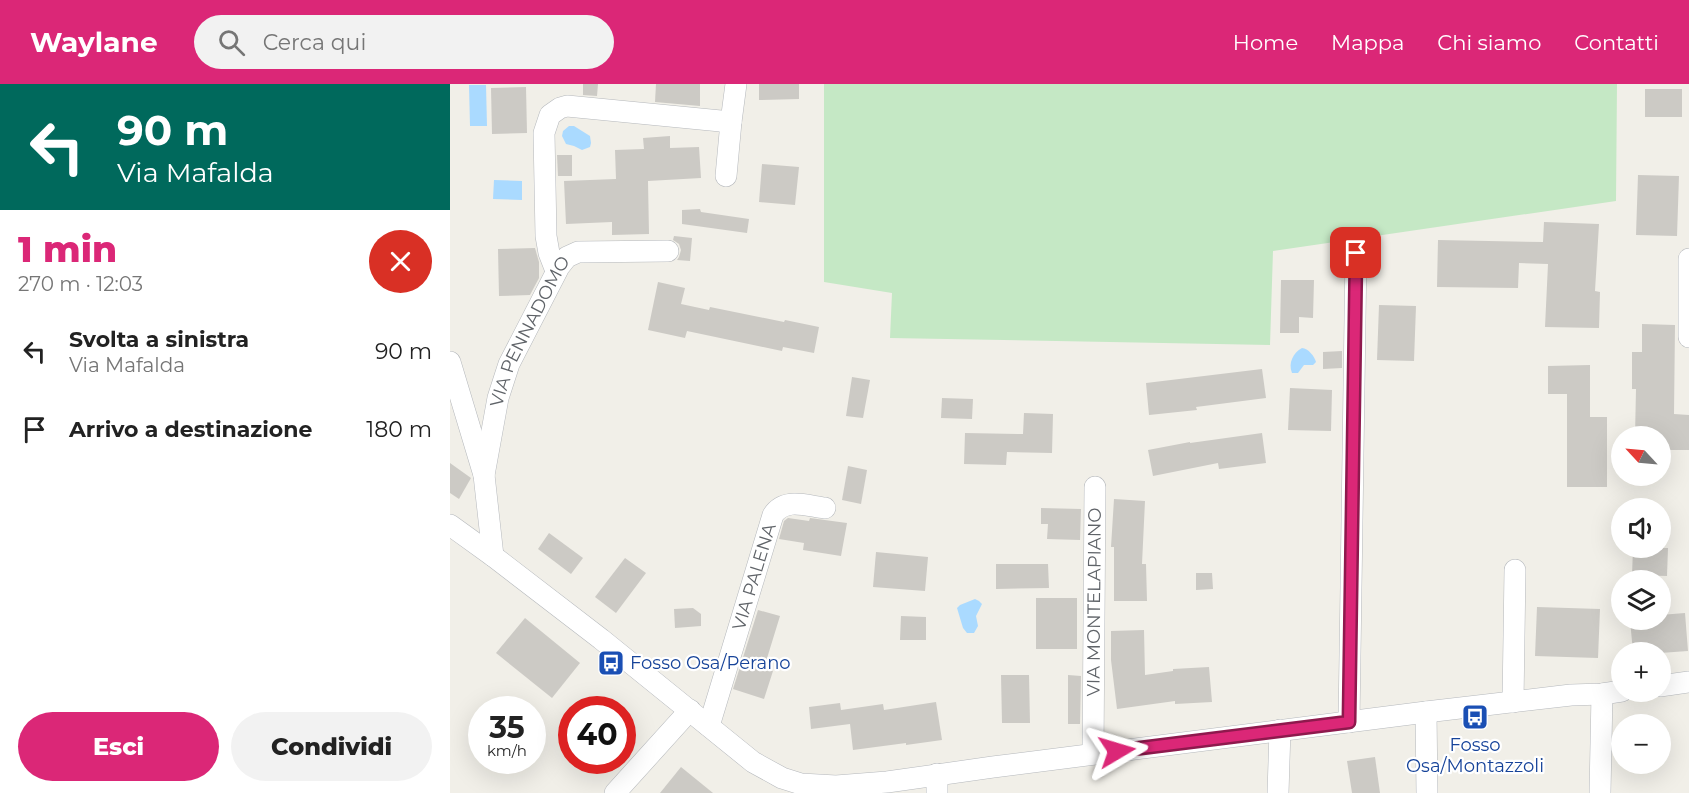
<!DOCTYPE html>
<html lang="it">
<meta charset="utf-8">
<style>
body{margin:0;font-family:Montserrat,sans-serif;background:#f2f2f2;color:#222;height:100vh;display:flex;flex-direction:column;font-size:22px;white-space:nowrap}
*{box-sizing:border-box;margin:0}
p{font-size:20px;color:#767676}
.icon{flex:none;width:33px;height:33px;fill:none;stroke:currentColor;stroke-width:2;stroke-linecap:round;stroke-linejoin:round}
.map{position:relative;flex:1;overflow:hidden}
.side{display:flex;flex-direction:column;background:#fff;width:450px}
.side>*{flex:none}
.guide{background:#00695c;color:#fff;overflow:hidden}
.needle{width:39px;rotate:296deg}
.buttons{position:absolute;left:1161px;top:342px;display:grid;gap:12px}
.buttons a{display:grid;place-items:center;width:60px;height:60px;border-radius:50%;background:#fff;box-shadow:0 6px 24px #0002;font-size:30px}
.speed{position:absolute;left:18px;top:612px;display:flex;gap:12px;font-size:30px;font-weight:700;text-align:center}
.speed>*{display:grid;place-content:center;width:78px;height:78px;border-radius:50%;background:#fff;box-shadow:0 6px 24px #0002;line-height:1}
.speed small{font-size:15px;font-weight:400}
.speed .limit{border:9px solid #d22;background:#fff;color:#111}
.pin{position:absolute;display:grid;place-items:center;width:51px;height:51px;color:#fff;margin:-26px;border-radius:12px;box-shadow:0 3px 9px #0006}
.me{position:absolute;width:66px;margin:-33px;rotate:83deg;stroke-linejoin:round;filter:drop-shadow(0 0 4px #0008)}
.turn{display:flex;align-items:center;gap:21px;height:126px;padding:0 18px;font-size:27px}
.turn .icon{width:78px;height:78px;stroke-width:2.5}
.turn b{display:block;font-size:42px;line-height:51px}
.round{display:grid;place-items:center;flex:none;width:63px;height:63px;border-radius:32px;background:#f2f2f2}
.headline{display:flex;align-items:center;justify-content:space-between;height:102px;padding:0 18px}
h1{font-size:36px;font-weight:800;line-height:45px;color:#db2777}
.action{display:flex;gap:12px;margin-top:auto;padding:12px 18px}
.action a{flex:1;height:69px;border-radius:36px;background:#db2777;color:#fff;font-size:24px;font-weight:800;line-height:69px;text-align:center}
.action a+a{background:#f2f2f2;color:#222}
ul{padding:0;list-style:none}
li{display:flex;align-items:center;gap:18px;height:78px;padding:0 18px}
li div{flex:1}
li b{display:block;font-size:22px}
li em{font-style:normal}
header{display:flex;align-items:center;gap:36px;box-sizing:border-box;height:84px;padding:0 30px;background:#db2777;color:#fff}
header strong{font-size:28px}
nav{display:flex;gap:33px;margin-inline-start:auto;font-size:21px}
.search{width:420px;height:54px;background:#f2f2f2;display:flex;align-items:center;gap:15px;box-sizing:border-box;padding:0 21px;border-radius:33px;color:#767676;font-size:22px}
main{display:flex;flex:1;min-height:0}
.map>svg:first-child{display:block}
.green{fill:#c5e8c5}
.water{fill:#aadaff}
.building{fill:#cccac5}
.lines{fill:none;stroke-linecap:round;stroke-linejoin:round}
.minor-casing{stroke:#b5b8bc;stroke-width:22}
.minor{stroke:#fff;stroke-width:21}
.route-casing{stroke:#8e194d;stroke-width:15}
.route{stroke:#db2777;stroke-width:10}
.labels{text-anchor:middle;stroke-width:4.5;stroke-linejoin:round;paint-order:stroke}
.street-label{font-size:18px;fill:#5f6368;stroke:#fff}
.transit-label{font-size:18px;fill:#164399;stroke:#fff;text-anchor:start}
</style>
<header>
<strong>Waylane</strong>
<div class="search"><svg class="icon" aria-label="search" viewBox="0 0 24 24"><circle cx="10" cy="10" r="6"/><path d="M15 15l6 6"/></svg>Cerca qui</div>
<nav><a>Home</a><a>Mappa</a><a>Chi siamo</a><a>Contatti</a></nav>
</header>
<main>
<section class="side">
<div class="guide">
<div class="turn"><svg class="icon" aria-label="left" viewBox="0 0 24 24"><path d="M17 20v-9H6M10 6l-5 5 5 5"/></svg><div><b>90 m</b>Via Mafalda</div></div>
</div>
<div class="headline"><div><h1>1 min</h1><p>270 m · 12:03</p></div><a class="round" style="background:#d93025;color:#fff"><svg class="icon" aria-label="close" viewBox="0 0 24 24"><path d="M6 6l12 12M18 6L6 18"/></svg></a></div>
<ul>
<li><svg class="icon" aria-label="left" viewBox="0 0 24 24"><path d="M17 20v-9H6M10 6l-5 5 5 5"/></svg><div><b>Svolta a sinistra</b><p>Via Mafalda</p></div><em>90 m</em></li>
<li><svg class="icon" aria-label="arrive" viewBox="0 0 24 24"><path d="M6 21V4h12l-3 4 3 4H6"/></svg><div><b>Arrivo a destinazione</b></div><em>180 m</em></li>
</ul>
<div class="action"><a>Esci</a><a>Condividi</a></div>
</section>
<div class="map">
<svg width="1239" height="709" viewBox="0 0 1239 709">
<rect width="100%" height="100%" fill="#f1efe8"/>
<!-- green -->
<polygon class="green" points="374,0 1167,0 1166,117 823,167 820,261 440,254 442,209 374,198"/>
<!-- water -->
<g class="water">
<polygon points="19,1 36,1 37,42 20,42"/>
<polygon points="119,42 124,42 140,52 141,59 140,63 132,66 124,62 116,60 112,52 113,47"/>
<polygon points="44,96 72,97 72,116 43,115"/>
<path d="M852,264C858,264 865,273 866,278L863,281H854L848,289H842C838,279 843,269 852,264Z"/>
<polygon points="525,515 529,517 532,520 526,532 528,542 524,549 517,549 513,544 507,524 510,521"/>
</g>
<!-- building -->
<g class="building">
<polygon points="133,0 148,0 147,12 133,11"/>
<polygon points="206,0 250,0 250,22 205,18"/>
<polygon points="309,0 349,0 349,15 309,16"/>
<polygon points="76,3 77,49 42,50 41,4"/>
<rect x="1195" y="5" width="37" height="28"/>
<polygon points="220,52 220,64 249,63 251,94 198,97 199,150 162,151 162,138 116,140 114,97 166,95 165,66 194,65 193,54"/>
<polygon points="107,71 122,71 122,92 108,92"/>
<polygon points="312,80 349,83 345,121 309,118"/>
<polygon points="1188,91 1229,92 1227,152 1186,151"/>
<polygon points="250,125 251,128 299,135 297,149 232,140 232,126"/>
<polygon points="1094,138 1149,140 1145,207 1150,208 1149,244 1095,243 1098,180 1069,179 1068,204 987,203 988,156 1093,158"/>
<polygon points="224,152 242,154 240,177 227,176 229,173 231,166 229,160 223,156"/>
<polygon points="85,164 89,178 89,194 80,211 49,212 48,165"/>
<polygon points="831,196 864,196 863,234 849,233 849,249 830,249"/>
<polygon points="208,198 235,204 231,220 259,226 260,223 334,238 335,236 369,243 364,269 333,263 332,267 237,247 235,254 198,246"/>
<polygon points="929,221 966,222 964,277 927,276"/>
<polygon points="1192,240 1225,241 1224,330 1239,331 1239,366 1210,366 1210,352 1185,352 1186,305 1182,305 1182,268 1192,268"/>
<polygon points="892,267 892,284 873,285 873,268"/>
<polygon points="1140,281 1140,333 1157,333 1157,403 1117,403 1117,310 1098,310 1098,282"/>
<polygon points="812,285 816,314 746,323 747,326 699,331 696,299"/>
<polygon points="402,293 420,296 413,334 396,332"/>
<polygon points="840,304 882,306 881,347 838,346"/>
<polygon points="492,314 523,315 522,335 491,334"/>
<polygon points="574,329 603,330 602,369 557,368 556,381 514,380 515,349 573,350"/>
<polygon points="812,349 816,379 769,385 768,379 703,392 698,366 740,358 740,359"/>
<polygon points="0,379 21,394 9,415 0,409"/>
<polygon points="398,382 417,386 411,420 392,416"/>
<polygon points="664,415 695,417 692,480 696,480 697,517 664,517 664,463 661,463"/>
<polygon points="591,424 631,425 630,456 597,455 598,440 591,440"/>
<polygon points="338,434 359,437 360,434 397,439 391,472 353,466 354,459 329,455 334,437"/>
<polygon points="99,449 133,474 121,490 88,465"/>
<polygon points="1183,464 1218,464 1217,492 1182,491"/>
<polygon points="426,468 478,473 475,507 423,503"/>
<polygon points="175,474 196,489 166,529 145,513"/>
<polygon points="546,480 598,480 599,504 546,505"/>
<polygon points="746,489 762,489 763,505 746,506"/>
<rect x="586" y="514" width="41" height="51"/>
<polygon points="1087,523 1150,525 1148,574 1085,572"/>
<polygon points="243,524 251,530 251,542 225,544 224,525"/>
<polygon points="308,526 330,532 314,584 323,587 314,615 283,605"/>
<polygon points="1235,529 1238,567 1210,569 1183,568 1180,536 1210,536 1210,531"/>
<polygon points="451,532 476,533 476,556 450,556"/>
<polygon points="75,534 130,579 102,614 46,569"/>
<polygon points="694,546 695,591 723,587 723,585 759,583 762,618 725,620 725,617 667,625 661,576 661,547"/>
<polygon points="551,591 579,591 580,639 552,639"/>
<polygon points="618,591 631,592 630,640 618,640"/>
<polygon points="486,618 492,656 456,661 456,659 403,666 400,640 361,645 359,623 390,619 391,626 433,620 434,626"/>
<polygon points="925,673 930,709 902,709 897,677"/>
<polygon points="231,683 263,709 210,709"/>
</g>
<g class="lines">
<defs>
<g id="minor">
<polyline points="281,38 286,0"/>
<polyline points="1239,175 1239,253"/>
<polyline points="106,187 99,169 96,152 94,49 100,31 110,24 117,22 281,38 276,92"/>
<polyline points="0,278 34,391 43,472"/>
<path id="s1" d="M34,391L48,314L59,280L109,183L117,173L128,168L218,167"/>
<polyline points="0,441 43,472 151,555 303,678 332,694 351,700 386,702 437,698 543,683 976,628 1121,611 1152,610 1172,607"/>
<polyline points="1210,602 1239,598"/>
<polyline points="1063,618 1065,486"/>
<polyline points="976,628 977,709"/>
<polyline points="899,638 906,169"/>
<path id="s2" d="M259,642L323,431C335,413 357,422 375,424"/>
<path id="s3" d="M643,670L645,403"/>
<polyline points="487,690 487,709"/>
<polyline points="165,709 240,626"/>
<polyline points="828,709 830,646"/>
<polyline points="1150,709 1152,610"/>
</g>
</defs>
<!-- minor casing -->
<use href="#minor" class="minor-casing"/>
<!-- minor -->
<use href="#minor" class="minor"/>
</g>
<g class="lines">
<defs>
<polyline id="route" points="667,667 899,638 906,169"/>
</defs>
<!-- route casing -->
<use href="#route" class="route-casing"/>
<!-- route -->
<use href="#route" class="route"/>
</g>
<!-- icons -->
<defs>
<symbol id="bus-square" viewBox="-11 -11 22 22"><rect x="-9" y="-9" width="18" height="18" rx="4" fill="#1a4fb4" stroke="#fff"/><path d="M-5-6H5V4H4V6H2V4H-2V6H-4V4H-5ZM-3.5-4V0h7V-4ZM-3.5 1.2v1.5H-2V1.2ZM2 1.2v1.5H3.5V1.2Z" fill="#fff"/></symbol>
</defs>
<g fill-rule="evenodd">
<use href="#bus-square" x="146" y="564" width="30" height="30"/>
<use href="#bus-square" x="1010" y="618" width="30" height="30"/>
</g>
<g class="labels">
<!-- street labels -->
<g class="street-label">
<text dy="6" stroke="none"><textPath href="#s1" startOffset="152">VIA PENNADOMO</textPath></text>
<text dy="6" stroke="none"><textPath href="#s2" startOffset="156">VIA PALENA</textPath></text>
<text dy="6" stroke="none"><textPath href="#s3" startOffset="152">VIA MONTELAPIANO</textPath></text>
</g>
<!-- transit labels -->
<g class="transit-label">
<text x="180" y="585">Fosso Osa/Perano</text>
<text x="1025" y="667" text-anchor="middle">Fosso<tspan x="1025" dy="21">Osa/Montazzoli</tspan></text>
</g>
</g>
</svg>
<div class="buttons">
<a><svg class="needle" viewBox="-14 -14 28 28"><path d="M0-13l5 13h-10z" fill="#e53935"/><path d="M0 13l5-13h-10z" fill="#767676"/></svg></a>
<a><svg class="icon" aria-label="sound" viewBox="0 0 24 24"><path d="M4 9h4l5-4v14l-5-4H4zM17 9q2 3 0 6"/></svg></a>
<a><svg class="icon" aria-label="layers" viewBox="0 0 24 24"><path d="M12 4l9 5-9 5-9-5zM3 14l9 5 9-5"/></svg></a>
<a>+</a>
<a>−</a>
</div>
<div class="speed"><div>35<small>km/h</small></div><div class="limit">40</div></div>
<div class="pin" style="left:906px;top:169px;background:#d93025"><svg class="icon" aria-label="arrive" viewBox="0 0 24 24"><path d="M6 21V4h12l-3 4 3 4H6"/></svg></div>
<svg class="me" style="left:667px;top:667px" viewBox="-20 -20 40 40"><path d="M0-17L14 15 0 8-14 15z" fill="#db2777" stroke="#fff" stroke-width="4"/></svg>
</div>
</main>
